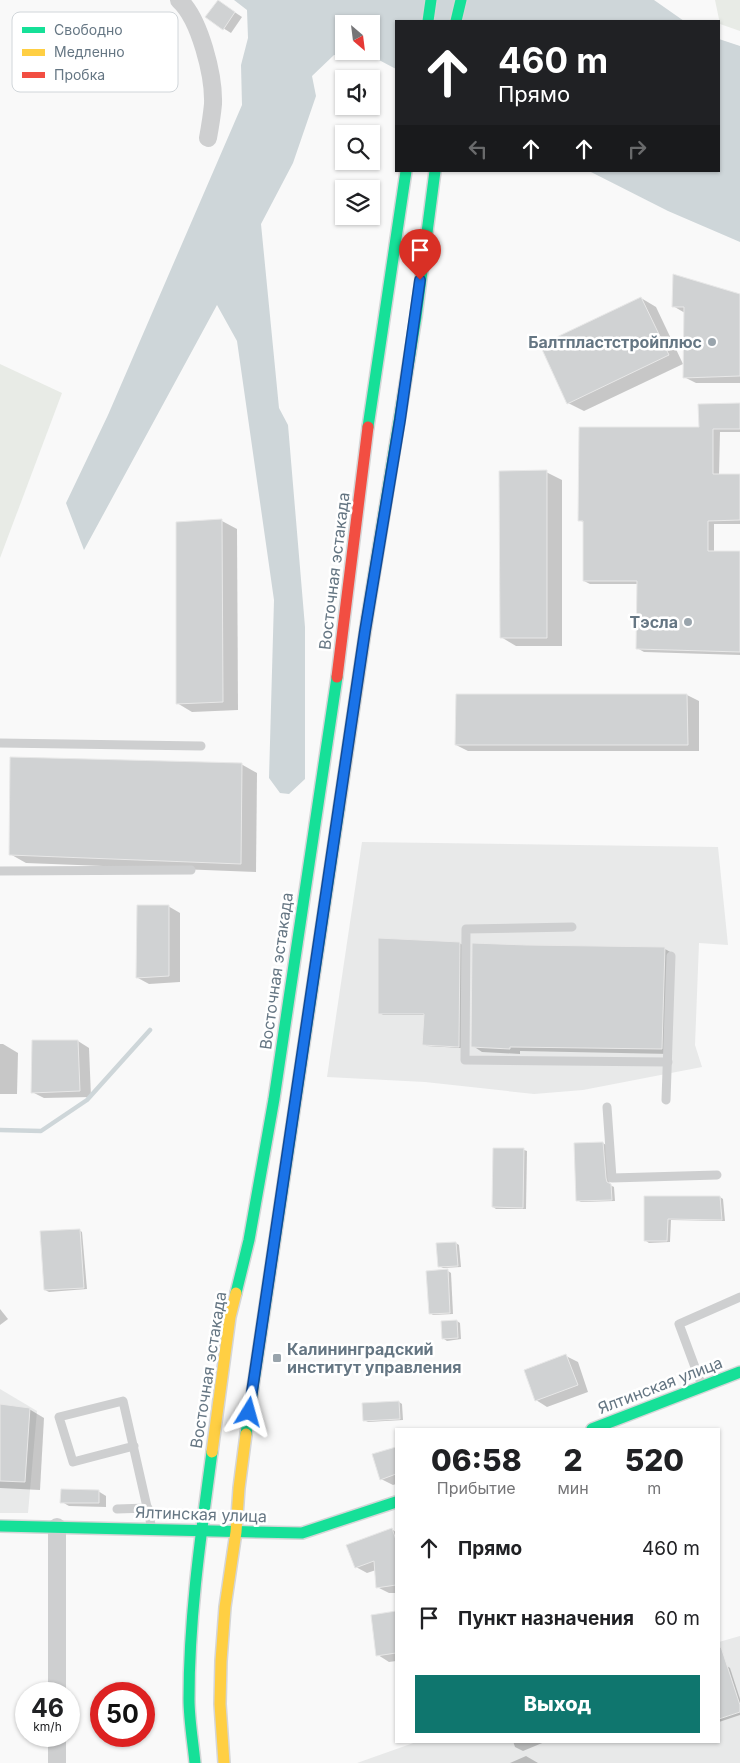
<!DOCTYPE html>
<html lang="ru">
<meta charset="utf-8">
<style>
body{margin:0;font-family:Inter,sans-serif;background:#f6f6f6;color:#202124;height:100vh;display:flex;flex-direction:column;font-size:19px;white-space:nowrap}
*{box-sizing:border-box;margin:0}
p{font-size:16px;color:#757577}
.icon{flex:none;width:28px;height:28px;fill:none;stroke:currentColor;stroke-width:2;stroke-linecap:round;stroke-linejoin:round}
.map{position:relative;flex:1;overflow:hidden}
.sheet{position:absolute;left:395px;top:1428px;width:325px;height:315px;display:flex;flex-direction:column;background:#fff;border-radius:0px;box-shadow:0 1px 4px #0004}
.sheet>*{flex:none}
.guide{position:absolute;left:395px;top:20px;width:325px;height:152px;border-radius:0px;box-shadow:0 1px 4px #0004;background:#202124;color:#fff;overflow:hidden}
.needle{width:32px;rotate:152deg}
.fabs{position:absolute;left:335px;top:15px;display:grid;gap:10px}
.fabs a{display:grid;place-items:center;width:45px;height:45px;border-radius:0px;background:#fff;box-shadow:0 1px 4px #0004;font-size:25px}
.speed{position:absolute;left:15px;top:1682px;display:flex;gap:10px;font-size:25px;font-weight:700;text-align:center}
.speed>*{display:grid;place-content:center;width:65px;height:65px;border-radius:50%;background:#fff;box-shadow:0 1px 4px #0004;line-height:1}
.speed small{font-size:12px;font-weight:400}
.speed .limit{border:8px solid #d22;background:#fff;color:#111}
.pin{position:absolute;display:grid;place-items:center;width:42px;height:42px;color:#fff;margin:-51px -21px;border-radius:50% 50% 50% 0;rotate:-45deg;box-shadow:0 0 5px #0007}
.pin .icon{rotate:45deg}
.me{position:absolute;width:55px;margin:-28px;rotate:8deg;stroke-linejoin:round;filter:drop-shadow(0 0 4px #0008)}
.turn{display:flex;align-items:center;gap:18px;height:105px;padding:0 20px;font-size:22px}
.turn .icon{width:65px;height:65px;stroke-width:2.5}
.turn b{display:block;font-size:35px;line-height:42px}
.lanes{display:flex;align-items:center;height:48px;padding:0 20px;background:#0003;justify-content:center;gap:25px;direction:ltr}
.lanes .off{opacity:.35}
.eta{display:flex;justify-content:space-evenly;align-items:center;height:85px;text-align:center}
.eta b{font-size:30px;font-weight:800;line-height:35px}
.primary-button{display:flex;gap:10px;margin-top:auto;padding:10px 20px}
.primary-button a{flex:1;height:58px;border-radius:0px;background:#0f766e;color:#fff;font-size:20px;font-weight:800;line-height:58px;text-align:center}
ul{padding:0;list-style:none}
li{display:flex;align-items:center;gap:15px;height:70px;padding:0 20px}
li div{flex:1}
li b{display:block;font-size:19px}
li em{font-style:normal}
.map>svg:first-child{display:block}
.built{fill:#e8e9e9}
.green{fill:#e8ebe6}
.water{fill:#ced6d9;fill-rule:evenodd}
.shadow{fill:#0003}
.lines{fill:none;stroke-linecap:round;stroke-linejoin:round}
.stream{stroke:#ced6d9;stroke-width:4.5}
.building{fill:#d0d2d3;stroke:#e8e8e8}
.fast-casing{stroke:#d5d6d7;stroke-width:14}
.slow-casing{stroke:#d5d6d7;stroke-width:14}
.jam-casing{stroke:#d5d6d7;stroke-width:14}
.lane{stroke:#cecfd0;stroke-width:9}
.street{stroke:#cecfd0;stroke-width:18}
.fast{stroke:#16e098;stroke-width:11}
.slow{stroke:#ffcf43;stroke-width:11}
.jam{stroke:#f24e42;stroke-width:11}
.route-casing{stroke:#114b97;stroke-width:12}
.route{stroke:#1a73e8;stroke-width:9}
.poi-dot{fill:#99a4ac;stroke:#fff;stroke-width:2}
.labels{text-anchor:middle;stroke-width:5;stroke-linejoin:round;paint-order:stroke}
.poi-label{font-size:16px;font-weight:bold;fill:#657683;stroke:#fff;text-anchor:end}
.street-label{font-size:16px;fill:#657683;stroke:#fff}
.key{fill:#fff;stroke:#d1d6da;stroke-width:1}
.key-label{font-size:14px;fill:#657683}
</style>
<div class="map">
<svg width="740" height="1763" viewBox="0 0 740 1763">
<rect width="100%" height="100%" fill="#f9f9f9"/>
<!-- built -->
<g class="built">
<polygon points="362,842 718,847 728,945 699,943 695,1045 702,1067 583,1090 534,1094 425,1082 327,1077"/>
<polygon points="0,1389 37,1411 28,1513 0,1513"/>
<polygon points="740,1636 740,1763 357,1763 419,1741 719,1741 719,1642"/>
</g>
<!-- green -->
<g class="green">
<polygon points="715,0 740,0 740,31 720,24"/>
<polygon points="0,364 62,393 0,558"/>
</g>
<!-- water -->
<g class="water">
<path d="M234,0H654L684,21H396V69L379,60L334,55L312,76L316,96L293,163L261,224L279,408L288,425L305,627V779L289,794L280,793L269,778L274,600L237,341L217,305L84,550L66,503L108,415L242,105L241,65L248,38L247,10ZM344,24H371V51H344Z"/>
<polygon points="719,39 740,46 740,242 668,211 589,171 719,171"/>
</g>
<!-- shadow -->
<g class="shadow">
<polygon points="218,1 242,17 231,33 223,28"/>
<polygon points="740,295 740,383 696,383 684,377 685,313 673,306"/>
<polygon points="641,298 656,307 683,364 584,411 568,403"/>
<polygon points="740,405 740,432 720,432 719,475 740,475 740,524 714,524 714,552 740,552 740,655 644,652 637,648 638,584 590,584 584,581 584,523 580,520 700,428"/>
<polygon points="546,472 562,480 562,646 516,646 501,637"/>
<polygon points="222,521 237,529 238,710 192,712 177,703"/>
<polygon points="457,695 687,695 699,701 699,751 468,751 456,745"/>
<polygon points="241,764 257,773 256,872 26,863 10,854"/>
<polygon points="168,906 180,913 180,982 149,984 138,978"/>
<polygon points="459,943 463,945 462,1048 427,1046 424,1044 425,1015 383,1015 380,1013"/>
<polygon points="665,949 674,954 671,1054 520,1051 520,1054 482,1052 473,1046"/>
<polygon points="78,1041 89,1048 91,1097 44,1098 32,1092 33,1042"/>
<polygon points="0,1044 3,1044 18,1053 17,1094 0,1094"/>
<polygon points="603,1143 606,1145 609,1181 610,1185 614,1187 615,1201 581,1202 577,1200"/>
<polygon points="524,1150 527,1151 526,1209 496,1209 493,1207"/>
<polygon points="646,1197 720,1197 723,1199 725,1221 671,1220 670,1242 649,1243 646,1241"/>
<polygon points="79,1230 82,1232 87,1289 49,1292 45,1290"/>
<polygon points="456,1243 459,1245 461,1267 443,1268 439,1266"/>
<polygon points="448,1271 451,1273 453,1314 433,1315 430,1313 428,1272"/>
<polygon points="0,1309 8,1319 0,1325"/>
<polygon points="457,1321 460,1323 461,1339 447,1341 444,1339"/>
<polygon points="566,1356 578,1362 588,1392 547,1407 536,1400"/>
<polygon points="399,1402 402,1404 403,1420 368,1422 364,1420"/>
<polygon points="0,1406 29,1409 44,1418 40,1490 0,1488"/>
<polygon points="396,1448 396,1484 393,1485 381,1479 373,1455"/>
<polygon points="98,1491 106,1496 106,1507 69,1506 62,1502"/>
<polygon points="391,1529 396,1532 396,1593 389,1593 377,1587 376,1570 367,1573 356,1567"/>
<polygon points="396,1613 396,1661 389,1662 378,1655 372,1616"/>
<polygon points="727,1666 730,1668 740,1699 740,1715 719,1722 719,1669"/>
<polygon points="513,1741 547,1741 523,1751 515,1747"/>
<polygon points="526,1756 538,1763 510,1763"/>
</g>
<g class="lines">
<!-- stream -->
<polyline class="stream" points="0,1130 41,1131 87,1100 150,1030"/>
</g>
<!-- building -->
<g class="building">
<polygon points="218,0 235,12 223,30 205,17"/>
<polygon points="673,274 740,294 740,376 683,378 684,307 672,307"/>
<polygon points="641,297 669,355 567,404 540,345"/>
<polygon points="740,403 740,429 713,429 713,474 740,474 740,520 708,521 708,551 740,551 740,652 636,649 637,581 583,581 583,521 578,521 579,427 699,427 698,404"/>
<polygon points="547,470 547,638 500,638 499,471"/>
<polygon points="222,519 223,702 176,704 176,522"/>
<polygon points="456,694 687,694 688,745 455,745"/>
<polygon points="10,757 242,763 241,864 9,855"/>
<polygon points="137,905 169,905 169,976 136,978"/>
<polygon points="378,938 460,942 459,1047 422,1045 424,1014 378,1014"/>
<polygon points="472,943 527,945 665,947 662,1049 510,1047 510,1049 471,1047"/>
<polygon points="32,1040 78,1040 80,1091 31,1093"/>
<polygon points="603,1142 606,1178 607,1182 611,1184 612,1200 576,1201 574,1143"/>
<polygon points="493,1148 524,1148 523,1208 492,1207"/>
<polygon points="644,1196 720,1196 722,1220 668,1219 667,1241 644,1241"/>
<polygon points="80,1229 84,1288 44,1290 40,1231"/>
<polygon points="456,1242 458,1266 438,1267 436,1243"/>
<polygon points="448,1269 450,1313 429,1314 426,1271"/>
<polygon points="457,1320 458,1338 442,1339 441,1321"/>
<polygon points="566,1354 578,1385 535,1401 524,1370"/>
<polygon points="399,1401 400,1419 363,1421 362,1403"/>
<polygon points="0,1404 30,1408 25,1482 0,1481"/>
<polygon points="396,1447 396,1474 380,1480 372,1454"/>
<polygon points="61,1489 99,1490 99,1503 60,1503"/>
<polygon points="392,1528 396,1540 396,1585 376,1588 374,1561 355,1568 346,1545"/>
<polygon points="396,1611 396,1653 376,1656 371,1615"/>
<polygon points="721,1647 740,1705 740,1712 719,1719 719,1648"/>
</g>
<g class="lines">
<defs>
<g id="fast">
<polyline points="428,21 431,0"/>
<polyline points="456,21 461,0"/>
<polyline points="368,427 406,171"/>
<polyline points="367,619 416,317 435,171"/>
<polyline points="236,1293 249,1240 274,1099 337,677"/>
<polyline points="592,1429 740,1372"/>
<polyline points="246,1434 339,808"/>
<polyline points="0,1526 302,1533 396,1502"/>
<path d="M195,1763C193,1742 189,1720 189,1699C189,1616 201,1534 212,1452"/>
</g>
<g id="slow">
<polyline points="339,808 367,619"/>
<polyline points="212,1452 230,1317 236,1293"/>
<polyline points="224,1763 220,1704 221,1661 225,1607 236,1532 239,1488 246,1434"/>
</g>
<polyline id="jam" points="337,677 368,427"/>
</defs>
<!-- fast casing -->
<use href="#fast" class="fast-casing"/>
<!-- slow casing -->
<use href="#slow" class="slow-casing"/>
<!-- jam casing -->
<use href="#jam" class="jam-casing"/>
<!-- lane -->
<g class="lane">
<polyline points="0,743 201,746"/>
<polyline points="0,871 191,870"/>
<polyline points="572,927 466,929 465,1060 668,1062"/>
<polyline points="666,1100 671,956"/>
<polyline points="607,1107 612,1178 717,1175"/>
<polyline points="702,1386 679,1324 740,1297"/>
<polyline points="134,1446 73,1462 59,1417 123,1401 152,1529"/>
<polyline points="117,1509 148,1508"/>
</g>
<!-- street -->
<g class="street">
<path d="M179,0C200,19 214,76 213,104C212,115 210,127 208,138"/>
<polyline points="57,1527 57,1694"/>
<polyline points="57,1736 57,1763"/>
</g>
<!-- fast -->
<use href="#fast" class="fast"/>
<!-- slow -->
<use href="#slow" class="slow"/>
<!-- jam -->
<use href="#jam" class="jam"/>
</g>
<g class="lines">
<defs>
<polyline id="route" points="249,1412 365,631 400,420 420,280"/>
</defs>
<!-- route casing -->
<use href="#route" class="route-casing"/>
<!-- route -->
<use href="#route" class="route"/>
</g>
<!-- markers -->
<g class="poi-dot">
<circle cx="712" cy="342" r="5"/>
<circle cx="688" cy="622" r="5"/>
<rect x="272" y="1353" width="10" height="10" rx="2.5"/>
</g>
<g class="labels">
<!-- poi labels -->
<g class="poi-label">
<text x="702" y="348">Балтпластстройплюс</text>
<text x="678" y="628">Тэсла</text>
<text x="287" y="1355" text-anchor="start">Калининградский<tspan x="287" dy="18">институт управления</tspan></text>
</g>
<!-- street labels -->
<g class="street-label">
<text transform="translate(334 571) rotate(-83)" y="6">Восточная эстакада</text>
<text transform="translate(276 971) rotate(-82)" y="6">Восточная эстакада</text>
<text transform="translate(208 1370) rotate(-81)" y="6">Восточная эстакада</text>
<text transform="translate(660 1385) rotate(-21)" y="6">Ялтинская улица</text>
<text transform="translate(201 1514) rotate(2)" y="6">Ялтинская улица</text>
</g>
</g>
<!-- legend -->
<rect x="12" y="12" width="166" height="80" rx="8" class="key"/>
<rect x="22" y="27" width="23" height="6" fill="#16e098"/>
<rect x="22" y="49" width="23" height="7" fill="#ffcf43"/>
<rect x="22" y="72" width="23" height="6" fill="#f24e42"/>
<g class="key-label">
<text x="54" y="35">Свободно</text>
<text x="54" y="57">Медленно</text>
<text x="54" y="80">Пробка</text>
</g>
</svg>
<div class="fabs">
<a><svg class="needle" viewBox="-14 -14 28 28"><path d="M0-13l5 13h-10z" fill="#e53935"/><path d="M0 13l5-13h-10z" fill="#757577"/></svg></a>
<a><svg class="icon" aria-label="sound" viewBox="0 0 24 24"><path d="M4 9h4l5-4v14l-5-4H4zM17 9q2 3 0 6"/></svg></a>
<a><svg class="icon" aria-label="search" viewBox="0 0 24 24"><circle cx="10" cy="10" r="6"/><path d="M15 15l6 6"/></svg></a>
<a><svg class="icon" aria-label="layers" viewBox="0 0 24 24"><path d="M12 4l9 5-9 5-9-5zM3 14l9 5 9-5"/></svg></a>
</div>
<div class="speed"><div>46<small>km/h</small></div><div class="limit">50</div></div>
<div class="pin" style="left:420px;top:280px;background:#d93025"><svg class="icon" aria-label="arrive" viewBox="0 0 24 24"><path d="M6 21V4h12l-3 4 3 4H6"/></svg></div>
<svg class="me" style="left:249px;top:1412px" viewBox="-20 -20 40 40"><path d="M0-17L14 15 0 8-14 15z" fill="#1a73e8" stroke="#fff" stroke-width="4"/></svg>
<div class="guide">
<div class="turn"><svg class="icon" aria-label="ahead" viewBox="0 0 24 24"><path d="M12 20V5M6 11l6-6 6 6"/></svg><div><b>460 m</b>Прямо</div></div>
<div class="lanes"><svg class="icon off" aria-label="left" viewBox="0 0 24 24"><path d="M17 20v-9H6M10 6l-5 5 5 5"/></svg><svg class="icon" aria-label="ahead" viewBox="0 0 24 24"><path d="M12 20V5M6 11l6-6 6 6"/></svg><svg class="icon" aria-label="ahead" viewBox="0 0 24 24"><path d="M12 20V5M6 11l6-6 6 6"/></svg><svg class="icon off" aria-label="right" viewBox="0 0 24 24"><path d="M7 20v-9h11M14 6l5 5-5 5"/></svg></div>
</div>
<section class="sheet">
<div class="eta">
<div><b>06:58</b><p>Прибытие</p></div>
<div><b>2</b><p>мин</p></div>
<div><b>520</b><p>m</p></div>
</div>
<ul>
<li><svg class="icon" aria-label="ahead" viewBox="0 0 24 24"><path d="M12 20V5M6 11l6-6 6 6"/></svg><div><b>Прямо</b></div><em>460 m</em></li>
<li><svg class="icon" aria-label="arrive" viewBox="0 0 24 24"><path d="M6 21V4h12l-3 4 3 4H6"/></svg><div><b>Пункт назначения</b></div><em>60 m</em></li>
</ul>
<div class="primary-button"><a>Выход</a></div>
</section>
</div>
